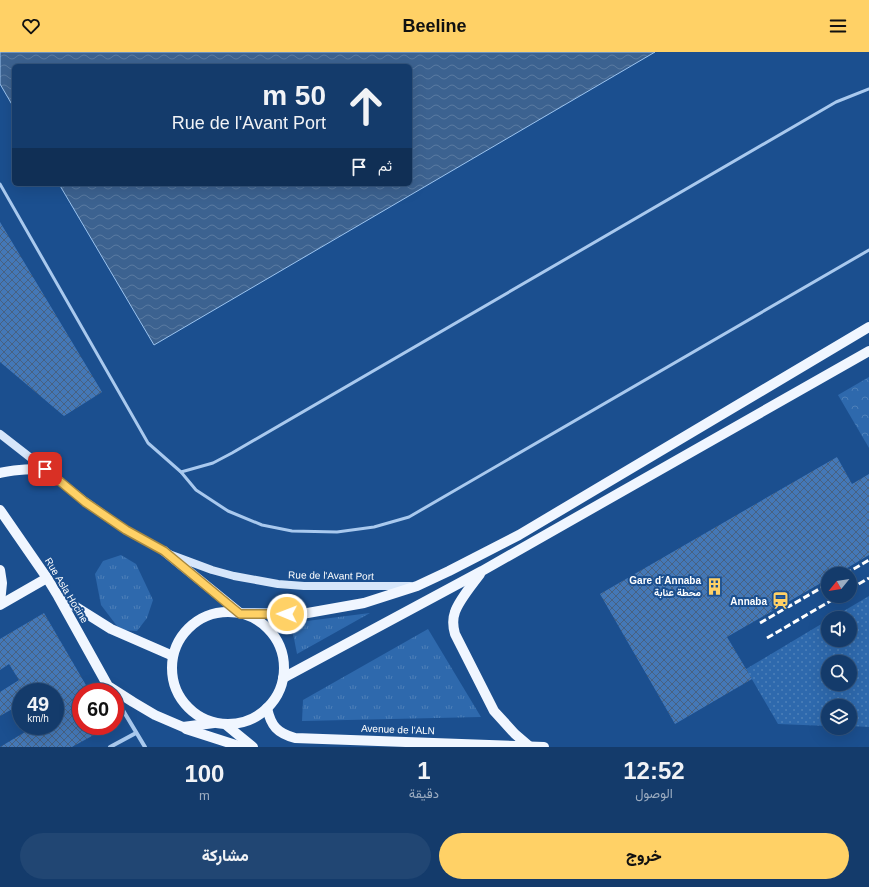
<!DOCTYPE html>
<html lang="ar">
<meta charset="utf-8">
<style>
body{margin:0;font-family:Helvetica,Vazirmatn,sans-serif;background:#214673;color:#f1f3f6;direction:rtl;height:100vh;display:flex;flex-direction:column;font-size:15px;white-space:nowrap}
*{box-sizing:border-box;margin:0}
p{font-size:13px;color:#9dadc1}
.icon{flex:none;width:22px;height:22px;fill:none;stroke:currentColor;stroke-width:2;stroke-linecap:round;stroke-linejoin:round}
.map{position:relative;height:695px;overflow:hidden;direction:ltr}
.drawer{display:flex;flex-direction:column;background:#143b6b;flex:1}
.drawer>*{flex:none}
.hud{position:absolute;left:12px;top:12px;width:400px;height:122px;border-radius:6px;box-shadow:0 4px 16px #0002,0 0 0 1px #33557e;direction:rtl;background:#143b6b;color:#f1f3f6;overflow:hidden}
.needle{width:26px;rotate:240deg}
.controls{position:absolute;left:821px;top:515px;display:grid;gap:8px}
.controls a{display:grid;place-items:center;width:36px;height:36px;border-radius:50%;background:#143b6b;box-shadow:0 4px 16px #0002,0 0 0 1px #33557e;font-size:20px}
.speed{position:absolute;left:12px;top:631px;display:flex;gap:8px;font-size:20px;font-weight:700;text-align:center}
.speed>*{display:grid;place-content:center;width:52px;height:52px;border-radius:50%;background:#143b6b;box-shadow:0 4px 16px #0002,0 0 0 1px #33557e;line-height:1}
.speed small{font-size:10px;font-weight:400}
.speed .limit{border:6px solid #d22;background:#fff;color:#111}
.pin{position:absolute;display:grid;place-items:center;width:34px;height:34px;color:#fff;margin:-17px;border-radius:8px;box-shadow:0 2px 6px #0006}
.me{position:absolute;width:44px;margin:-22px;rotate:271deg;stroke-linejoin:round;filter:drop-shadow(0 0 3px #0008)}
.turn{display:flex;align-items:center;gap:14px;height:84px;padding:0 20px;font-size:18px}
.turn .icon{width:52px;height:52px;stroke-width:2.5}
.turn b{display:block;font-size:28px;line-height:34px}
.then{display:flex;align-items:center;height:38px;padding:0 20px;background:#0003;gap:8px;font-size:15px}
.eta{display:flex;justify-content:space-evenly;align-items:center;height:68px;text-align:center}
.eta b{font-size:24px;font-weight:800;line-height:28px}
.button{display:flex;gap:8px;margin-top:auto;padding:8px 20px}
.button a{flex:1;height:46px;border-radius:24px;background:#ffd166;color:#111;font-size:16px;font-weight:800;line-height:46px;text-align:center}
.button a+a{background:#214673;color:#f1f3f6}
header{display:flex;justify-content:space-between;align-items:center;height:52px;padding:0 20px;background:#ffd166;color:#111;font-size:18px;font-weight:800}
.map>svg:first-child{display:block}
.grass{fill:url(#grass-tufts)}
.park{fill:url(#park-crowns)}
.garden{fill:url(#garden-dots);fill-rule:evenodd}
.water{fill:url(#water-waves);stroke:#9cc4f0}
.building{fill:url(#building-cross-hatch)}
.lines{fill:none;stroke-linecap:round;stroke-linejoin:round}
.lane{stroke:#a9c9ee;stroke-width:3}
.street{stroke:#a9c9ee;stroke-width:4}
.secondary{stroke:#d6e6fa;stroke-width:8}
.primary{stroke:#f0f6ff;stroke-width:10}
.rail{stroke:#fff;stroke-width:3;stroke-dasharray:7 3;stroke-linecap:butt}
.route-casing{stroke:#a68842;stroke-width:10}
.route{stroke:#ffd166;stroke-width:7}
.labels{text-anchor:middle;stroke-width:4;stroke-linejoin:round;paint-order:stroke}
.street-label{font-size:10px;fill:#fff;stroke:#1b4f8f}
.poi-label{font-size:10px;font-weight:bold;fill:#fff;stroke:#1b4f8f;text-anchor:end}
</style>
<header><svg class="icon" aria-label="menu" viewBox="0 0 24 24"><path d="M4 6h16M4 12h16M4 18h16"/></svg>Beeline<svg class="icon" aria-label="heart" viewBox="0 0 24 24"><path d="M12 20l-8-8c-3-5 5-10 8-4 3-6 11-1 8 4z"/></svg></header>
<div class="map">
<svg width="869" height="695" viewBox="0 0 869 695">
<defs>
<pattern id="grass-tufts" width="24" height="20" patternUnits="userSpaceOnUse"><rect width="24" height="20" fill="#2e69ad"/><path d="M3 7l-1-3M5 7V3M7 7l1-3M15 17l-1-3M17 17v-4M19 17l1-3" fill="none" stroke="#4d80b9"/></pattern>
<pattern id="park-crowns" width="20" height="18" patternUnits="userSpaceOnUse"><rect width="20" height="18" fill="#2e69ad"/><path d="M2 6a3 3 0 1 1 6 0M12 15a3 3 0 1 1 6 0" fill="none" stroke="#4d80b9"/></pattern>
<pattern id="garden-dots" width="8" height="8" patternUnits="userSpaceOnUse"><rect width="8" height="8" fill="#2e69ad"/><path d="M2 2h.1M6 6h.1" fill="none" stroke="#4d80b9" stroke-width="1.8" stroke-linecap="round"/></pattern>
<pattern id="water-waves" width="16" height="10" patternUnits="userSpaceOnUse"><rect width="16" height="10" fill="#3c6290"/><path d="M0 5q4-4 8 0t8 0" fill="none" stroke="#597aa1"/></pattern>
<pattern id="building-cross-hatch" width="8" height="8" patternUnits="userSpaceOnUse"><rect width="8" height="8" fill="#4478b7"/><path d="M0 0l8 8M0 8l8-8" fill="none" stroke="#486282"/></pattern>
</defs>
<rect width="100%" height="100%" fill="#1b4f8f"/>
<!-- grass -->
<g class="grass">
<polygon points="121,503 136,512 153,548 147,566 137,579 120,578 101,553 95,522 103,509"/>
<polygon points="370,561 297,602 291,571"/>
<polygon points="428,577 481,665 302,669 303,648"/>
</g>
<!-- park -->
<polygon class="park" points="869,325 869,396 838,343"/>
<!-- garden -->
<path class="garden" d="M869,544V675L850,674V654H828V674L778,672L746,617L828,568V588H850V566H832ZM828,610H850V632H828Z"/>
<!-- water -->
<polygon class="water" points="0,0 655,0 154,293 59,132 410,132 410,14 14,14 14,56 0,32"/>
<!-- building -->
<g class="building">
<polygon points="0,170 102,340 64,364 0,310"/>
<polygon points="837,405 852,432 869,422 869,503 837,522 828,522 828,527 727,585 752,627 675,672 600,542"/>
<polygon points="44,561 90,640 81,640 81,674 110,674 72,695 0,695 35,674 55,674 55,640 21,640 21,652 0,664 0,640 19,628 9,612 0,618 0,587"/>
</g>
<g class="lines">
<!-- lane -->
<g class="lane">
<polyline points="0,132 148,391 181,420 196,438 228,459 262,473 292,479 337,480 374,475 409,465 869,198"/>
<polyline points="181,420 213,411 232,401 836,50 869,37"/>
</g>
<!-- street -->
<g class="street">
<polyline points="115,645 145,695"/>
<polyline points="110,695 136,681"/>
</g>
<!-- secondary -->
<polyline class="secondary" points="0,382 45,417 85,449 126,478 169,502 212,518 234,524 278,532 304,534 410,534"/>
<!-- primary -->
<g class="primary">
<path d="M0,421C15,417 30,417 45,417"/>
<polyline points="0,458 47,526 58,544 108,634 133,650 155,663 183,675 214,671"/>
<polyline points="164,499 240,561 302,562 364,551 417,534 449,519 519,483 869,275"/>
<polyline points="0,518 2,531 0,551"/>
<path d="M480,522C472,533 459,548 455,560C452,568 453,575 455,582L494,659L515,682L529,694"/>
<polyline points="60,545 111,577 173,604"/>
<polyline points="0,553 47,526"/>
<circle cx="228" cy="616" r="56"/>
<polyline points="283,626 482,519 869,299"/>
<path d="M267,656C271,674 277,681 295,686L544,695"/>
<polyline points="225,672 253,695"/>
<polyline points="186,677 242,695"/>
</g>
<!-- rail -->
<g class="rail">
<polyline points="845,522 869,508"/>
<polyline points="850,537 869,526"/>
<polyline points="760,571 828,532"/>
<polyline points="767,586 839,544"/>
</g>
</g>
<g class="lines">
<defs>
<polyline id="route" points="45,417 85,450 126,478 164,499 240,562 287,562"/>
</defs>
<!-- route casing -->
<use href="#route" class="route-casing"/>
<!-- route -->
<use href="#route" class="route"/>
</g>
<!-- icons -->
<defs>
<symbol id="building-bare" viewBox="-9 -9 18 18"><path d="M-4-6H4V6H1V3H-1V6H-4ZM-2.5-4.3h1.7v1.8h-1.7ZM.8-4.3h1.7v1.8H.8ZM-2.5-1h1.7V.8h-1.7ZM.8-1h1.7V.8H.8Z" fill="#ffd166" stroke="#1b4f8f" stroke-width="2.5" paint-order="stroke"/></symbol>
<symbol id="station-bare" viewBox="-9 -9 18 18"><path d="M-3-6H3Q5-6 5-4V2Q5 4 3 4L4.5 6H3L1.5 4h-3L-3 6H-4.5L-3 4Q-5 4-5 2V-4Q-5-6-3-6ZM-3.5-4v3h7v-3ZM-3.5 1v1.5H-2V1ZM2 1v1.5H3.5V1Z" fill="#ffd166" stroke="#1b4f8f" stroke-width="2.5" paint-order="stroke"/></symbol>
</defs>
<g fill-rule="evenodd">
<use href="#building-bare" x="702" y="522" width="25" height="25"/>
<use href="#station-bare" x="768" y="536" width="25" height="25"/>
</g>
<g class="labels">
<!-- street labels -->
<g class="street-label">
<text transform="translate(331 523) rotate(1)" y="4">Rue de l'Avant Port</text>
<text transform="translate(67 538) rotate(59)" y="4">Rue Asla Hocine</text>
<text transform="translate(398 677) rotate(2)" y="4">Avenue de l'ALN</text>
</g>
<!-- poi labels -->
<g class="poi-label">
<text x="701" y="532">Gare d´Annaba<tspan x="701" dy="12">محطة عنابة</tspan></text>
<text x="767" y="553">Annaba</text>
</g>
</g>
</svg>
<div class="controls">
<a><svg class="needle" viewBox="-14 -14 28 28"><path d="M0-13l5 13h-10z" fill="#e53935"/><path d="M0 13l5-13h-10z" fill="#9dadc1"/></svg></a>
<a><svg class="icon" aria-label="sound" viewBox="0 0 24 24"><path d="M4 9h4l5-4v14l-5-4H4zM17 9q2 3 0 6"/></svg></a>
<a><svg class="icon" aria-label="search" viewBox="0 0 24 24"><circle cx="10" cy="10" r="6"/><path d="M15 15l6 6"/></svg></a>
<a><svg class="icon" aria-label="layers" viewBox="0 0 24 24"><path d="M12 4l9 5-9 5-9-5zM3 14l9 5 9-5"/></svg></a>
</div>
<div class="speed"><div>49<small>km/h</small></div><div class="limit">60</div></div>
<div class="pin" style="left:45px;top:417px;background:#d93025"><svg class="icon" aria-label="arrive" viewBox="0 0 24 24"><path d="M6 21V4h12l-3 4 3 4H6"/></svg></div>
<svg class="me" style="left:287px;top:562px" viewBox="-20 -20 40 40"><circle r="17" fill="#ffd166" stroke="#fff" stroke-width="3"/><path d="M0-11L8 9 0 5-8 9z" fill="#fff"/></svg>
<div class="hud">
<div class="turn"><svg class="icon" aria-label="ahead" viewBox="0 0 24 24"><path d="M12 20V5M6 11l6-6 6 6"/></svg><div><b>50 m</b>Rue de l'Avant Port</div></div>
<div class="then">ثم<svg class="icon" aria-label="arrive" viewBox="0 0 24 24"><path d="M6 21V4h12l-3 4 3 4H6"/></svg></div>
</div>
</div>
<section class="drawer">
<div class="eta">
<div><b>12:52</b><p>الوصول</p></div>
<div><b>1</b><p>دقيقة</p></div>
<div><b>100</b><p>m</p></div>
</div>
<div class="button"><a>خروج</a><a>مشاركة</a></div>
</section>
